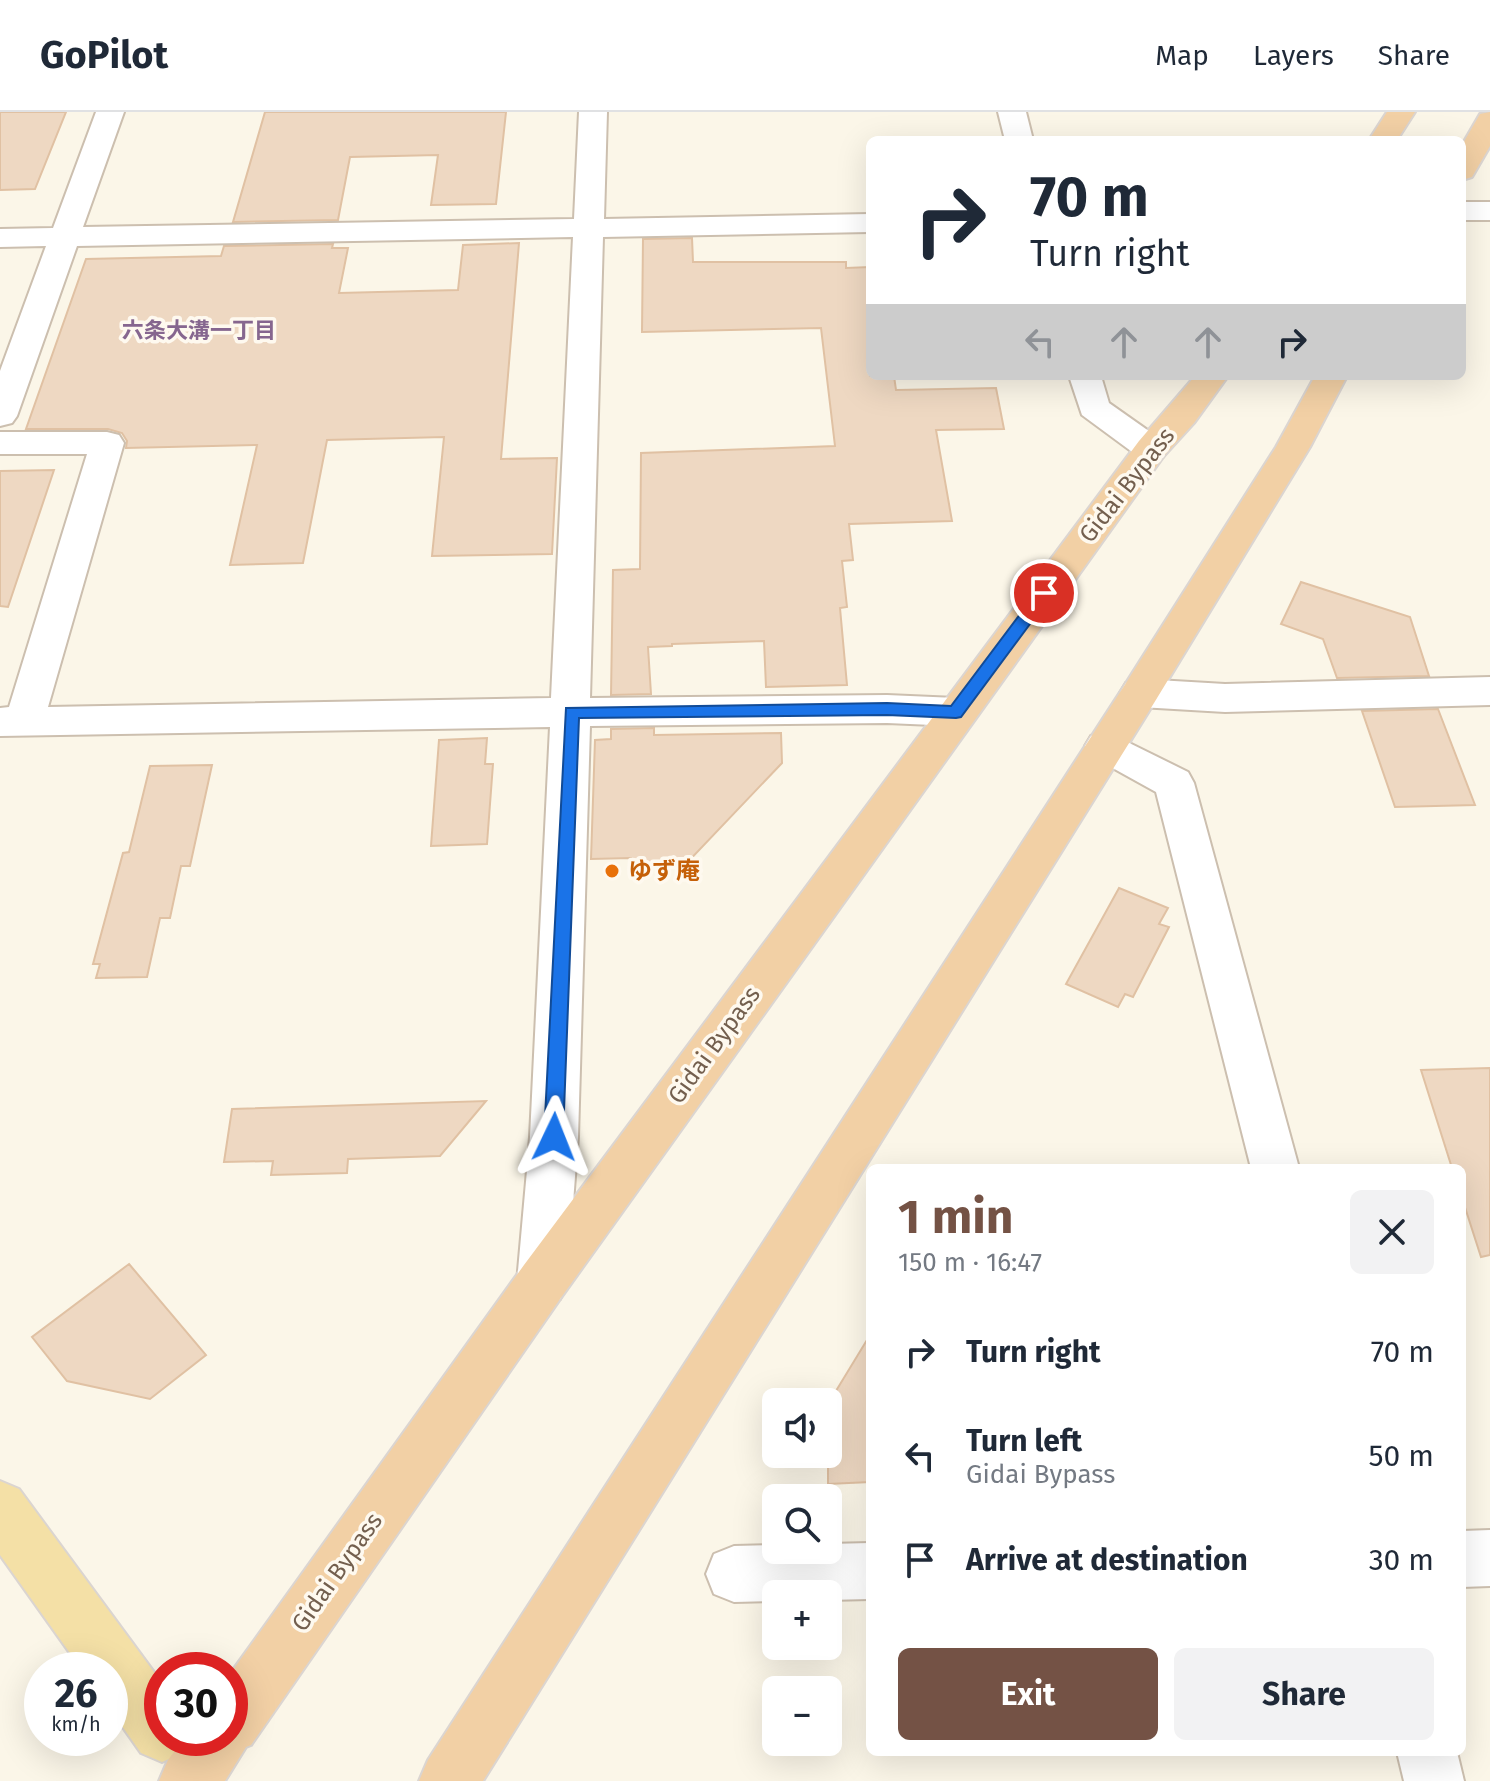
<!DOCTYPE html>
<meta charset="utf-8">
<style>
body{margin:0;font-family:"Fira Sans","Noto Sans JP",sans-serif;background:#f2f2f3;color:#1f2937;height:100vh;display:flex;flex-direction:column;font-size:30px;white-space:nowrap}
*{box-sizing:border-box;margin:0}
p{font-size:26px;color:#747a83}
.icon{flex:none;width:44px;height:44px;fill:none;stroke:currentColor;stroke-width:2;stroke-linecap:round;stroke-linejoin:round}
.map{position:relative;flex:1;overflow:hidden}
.drawer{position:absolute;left:866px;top:1052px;width:600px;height:592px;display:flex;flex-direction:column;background:#fff;border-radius:12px;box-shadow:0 8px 32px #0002}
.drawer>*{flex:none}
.guide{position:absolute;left:866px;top:24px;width:600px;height:244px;border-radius:12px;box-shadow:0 8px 32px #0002;background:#fff;color:#1f2937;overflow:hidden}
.tools{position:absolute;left:762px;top:1276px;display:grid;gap:16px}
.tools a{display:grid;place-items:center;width:80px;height:80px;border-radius:12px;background:#fff;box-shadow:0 8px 32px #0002;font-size:40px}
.speed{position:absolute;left:24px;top:1540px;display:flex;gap:16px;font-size:40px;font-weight:700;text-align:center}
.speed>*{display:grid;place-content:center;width:104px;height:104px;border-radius:50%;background:#fff;box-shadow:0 8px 32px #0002;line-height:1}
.speed small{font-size:20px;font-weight:400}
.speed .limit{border:12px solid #d22;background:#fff;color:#111}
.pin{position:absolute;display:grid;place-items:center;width:68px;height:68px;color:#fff;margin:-34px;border:4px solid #fff;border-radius:50%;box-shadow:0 2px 8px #0007}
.me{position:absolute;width:88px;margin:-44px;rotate:2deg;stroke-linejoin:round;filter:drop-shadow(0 0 6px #0008)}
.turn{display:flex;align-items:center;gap:28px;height:168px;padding:0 32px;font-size:36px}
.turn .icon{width:104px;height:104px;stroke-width:2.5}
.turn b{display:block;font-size:56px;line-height:68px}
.lanes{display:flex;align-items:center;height:76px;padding:0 32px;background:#0003;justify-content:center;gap:40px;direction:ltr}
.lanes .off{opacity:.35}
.round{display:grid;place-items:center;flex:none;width:84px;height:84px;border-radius:12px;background:#f2f2f3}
.head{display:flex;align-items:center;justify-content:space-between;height:136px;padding:0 32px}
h1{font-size:48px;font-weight:700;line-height:60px;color:#745245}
.cta{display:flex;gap:16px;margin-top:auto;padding:16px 32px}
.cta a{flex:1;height:92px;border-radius:12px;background:#745245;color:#fff;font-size:32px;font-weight:700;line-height:92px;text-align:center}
.cta a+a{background:#f2f2f3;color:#1f2937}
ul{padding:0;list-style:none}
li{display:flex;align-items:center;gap:24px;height:104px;padding:0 32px}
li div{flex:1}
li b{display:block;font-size:30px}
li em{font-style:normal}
header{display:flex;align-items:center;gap:48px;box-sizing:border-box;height:112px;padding:0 40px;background:#fff;border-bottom:2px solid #e0e1e3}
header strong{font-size:38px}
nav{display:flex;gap:44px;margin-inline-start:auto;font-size:28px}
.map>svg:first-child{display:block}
.building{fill:#eed8c2;stroke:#e0c1a3;stroke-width:2}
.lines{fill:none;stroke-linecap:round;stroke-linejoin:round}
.minor-casing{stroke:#ccbfaf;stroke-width:4}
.primary-casing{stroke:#dbd5d1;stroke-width:4}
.trunk-casing{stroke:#dbd5d1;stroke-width:4}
.minor{fill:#fff;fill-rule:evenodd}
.primary{fill:#f4e0a6;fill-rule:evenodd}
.trunk{fill:#f2d0a5;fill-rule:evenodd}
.route{fill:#1a73e8;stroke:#114b97;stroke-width:2}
.food-dot{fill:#e8710a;stroke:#fef9ef;stroke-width:3}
.labels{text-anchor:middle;stroke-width:7;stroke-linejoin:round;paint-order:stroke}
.far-neighbourhood-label{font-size:22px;font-weight:bold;fill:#86668f;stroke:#fef9ef}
.street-label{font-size:24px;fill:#735f4e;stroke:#fef9ef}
.food-label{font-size:24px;font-weight:bold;fill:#c56008;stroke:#fef9ef;text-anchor:start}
</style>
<header>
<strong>GoPilot</strong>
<nav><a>Map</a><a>Layers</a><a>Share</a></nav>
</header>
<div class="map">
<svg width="1490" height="1669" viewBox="0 0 1490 1669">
<rect width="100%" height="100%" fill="#fbf6e8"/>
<!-- building -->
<g class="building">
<polygon points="0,0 66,0 35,77 0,78"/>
<polygon points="265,0 506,0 496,92 431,93 438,43 350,45 338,108 233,110"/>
<polygon points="692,126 693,150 846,150 846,156 870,155 870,264 894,264 896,278 996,276 1004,317 936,318 952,409 849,412 853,448 842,449 847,495 840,496 847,573 766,575 764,529 672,532 672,534 648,535 651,582 611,583 613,458 640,457 641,341 835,334 821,216 642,220 643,127"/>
<polygon points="519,131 501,347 557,346 552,442 432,444 444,325 327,328 303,451 230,453 257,333 126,336 127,329 122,321 108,317 26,317 86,147 221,144 224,134 333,132 332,136 348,136 339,181 458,178 463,133"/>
<polygon points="54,358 8,495 0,494 0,359"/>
<polygon points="1301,470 1410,505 1429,564 1337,566 1323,527 1281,512"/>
<polygon points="1438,597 1475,693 1395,695 1362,599"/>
<polygon points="654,616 654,623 781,621 782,651 683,755 631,756 631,746 591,747 595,628 611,627 611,617"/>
<polygon points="487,626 485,652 493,652 487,732 431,734 439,628"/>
<polygon points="212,653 190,754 181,754 170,806 160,806 147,865 96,866 100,852 93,852 123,741 129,740 150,654"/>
<polygon points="1119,776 1168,796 1159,812 1169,815 1133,885 1125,882 1118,895 1066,872"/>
<polygon points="1490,956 1490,1143 1481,1145 1462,1086 1462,1056 1452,1056 1421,958"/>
<polygon points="486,989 440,1044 348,1047 347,1061 271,1063 273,1049 224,1050 232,997"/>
<polygon points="129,1152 206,1243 150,1287 67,1269 32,1225"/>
<polygon points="870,1223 870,1370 828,1372 828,1292"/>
</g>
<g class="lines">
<defs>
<g id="minor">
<polygon points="96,0 124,0 83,115 574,107 579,0 607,0 604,107 870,102 870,120 603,125 590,586 887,583 956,586 970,590 976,600 970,610 956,614 887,611 590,614 578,1025 567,1170 560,1187 542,1193 524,1187 517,1170 530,1025 550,615 0,624 0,596 9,595 87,342 0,342 0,320 107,320 119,323 124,331 48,595 551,586 573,125 77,134 17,304 12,311 0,314 0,259 46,134 0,135 0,117 53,116"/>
<polygon points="998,0 1026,0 1033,28 1005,28"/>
<rect x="1462" y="90" width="28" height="18"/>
<polygon points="1069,264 1101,264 1109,291 1163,329 1168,337 1163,345 1151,348 1139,345 1082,303"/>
<polygon points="1490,565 1490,593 1225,600 1140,595 1126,591 1120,581 1126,571 1140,567 1225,572"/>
<polygon points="1105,619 1188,660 1194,671 1299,1056 1251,1056 1156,680 1091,644 1085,634 1091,624"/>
<polygon points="1490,1418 1490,1474 1462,1475 1462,1419"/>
<polygon points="870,1431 870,1487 828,1488 828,1482 776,1482 776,1489 734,1490 714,1482 706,1462 714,1442 734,1434 776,1433 776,1438 828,1438 828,1432"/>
<polygon points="1397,1640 1457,1640 1464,1669 1404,1669"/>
</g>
<polygon id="primary" points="0,1369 19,1377 162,1571 162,1626 189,1626 183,1641 162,1650 141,1641 110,1597 110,1558 82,1558 0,1443"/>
<g id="trunk">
<polygon points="1387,0 1415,0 1397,28 1369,28"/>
<polygon points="1490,0 1490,34 1472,65 1462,68 1462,33 1480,2"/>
<polygon points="1195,264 1228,264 1194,311 1163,345 560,1187 251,1633 246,1635 225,1669 159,1669 168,1648 184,1626 230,1626 230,1562 524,1153 1139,329"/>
<polygon points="1315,264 1347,264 1310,335 1154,591 483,1669 419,1669 428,1648 1126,571 1276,335"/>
</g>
</defs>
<!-- minor casing -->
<use href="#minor" class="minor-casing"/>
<!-- primary casing -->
<use href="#primary" class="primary-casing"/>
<!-- trunk casing -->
<use href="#trunk" class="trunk-casing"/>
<!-- minor -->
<use href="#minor" class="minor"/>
<!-- primary -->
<use href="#primary" class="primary"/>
<!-- trunk -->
<use href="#trunk" class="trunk"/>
</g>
<!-- route -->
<polygon class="route" points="1044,476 1050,477 1050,485 961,605 956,606 887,603 579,606 563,1025 561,1031 554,1033 547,1031 544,1025 566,596 887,591 951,594 1039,477"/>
<!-- markers -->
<circle class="food-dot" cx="612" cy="759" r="8"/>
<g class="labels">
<!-- far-neighbourhood labels -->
<g class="far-neighbourhood-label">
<text x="199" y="226">六条大溝一丁目</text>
</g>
<!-- street labels -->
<g class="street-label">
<text transform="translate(1127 373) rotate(-52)" y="8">Gidai Bypass</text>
<text transform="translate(714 933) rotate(-54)" y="8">Gidai Bypass</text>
<text transform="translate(337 1460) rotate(-55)" y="8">Gidai Bypass</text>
</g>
<!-- food labels -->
<g class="food-label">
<text x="628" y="767">ゆず庵</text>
</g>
</g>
</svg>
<div class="tools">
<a><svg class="icon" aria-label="sound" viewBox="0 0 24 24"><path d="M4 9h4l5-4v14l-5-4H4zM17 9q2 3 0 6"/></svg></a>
<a><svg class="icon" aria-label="search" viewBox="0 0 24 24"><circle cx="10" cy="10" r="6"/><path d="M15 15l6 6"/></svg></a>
<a>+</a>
<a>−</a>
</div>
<div class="speed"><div>26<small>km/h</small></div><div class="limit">30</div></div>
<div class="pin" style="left:1044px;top:481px;background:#d93025"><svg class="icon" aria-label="arrive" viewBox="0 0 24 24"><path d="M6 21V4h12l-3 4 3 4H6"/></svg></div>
<svg class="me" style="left:554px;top:1025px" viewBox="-20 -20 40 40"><path d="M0-17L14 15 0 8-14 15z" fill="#1a73e8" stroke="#fff" stroke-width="4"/></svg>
<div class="guide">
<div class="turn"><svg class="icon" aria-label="right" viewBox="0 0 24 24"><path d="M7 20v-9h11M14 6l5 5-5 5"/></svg><div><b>70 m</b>Turn right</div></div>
<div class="lanes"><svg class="icon off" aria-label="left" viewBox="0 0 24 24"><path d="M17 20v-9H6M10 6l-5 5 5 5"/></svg><svg class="icon off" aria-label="ahead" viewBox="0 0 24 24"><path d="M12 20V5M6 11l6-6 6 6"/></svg><svg class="icon off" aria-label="ahead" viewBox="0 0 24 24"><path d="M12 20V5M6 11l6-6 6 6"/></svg><svg class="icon" aria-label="right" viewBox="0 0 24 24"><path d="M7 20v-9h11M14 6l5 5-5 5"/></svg></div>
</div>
<section class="drawer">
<div class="head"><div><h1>1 min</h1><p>150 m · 16:47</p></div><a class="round"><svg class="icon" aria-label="close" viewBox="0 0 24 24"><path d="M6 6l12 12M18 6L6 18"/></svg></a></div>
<ul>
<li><svg class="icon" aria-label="right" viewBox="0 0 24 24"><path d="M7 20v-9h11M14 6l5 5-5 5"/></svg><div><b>Turn right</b></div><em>70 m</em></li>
<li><svg class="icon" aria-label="left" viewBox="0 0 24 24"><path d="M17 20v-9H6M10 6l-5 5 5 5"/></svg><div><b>Turn left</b><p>Gidai Bypass</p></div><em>50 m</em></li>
<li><svg class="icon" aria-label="arrive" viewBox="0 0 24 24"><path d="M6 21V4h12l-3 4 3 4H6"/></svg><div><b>Arrive at destination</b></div><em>30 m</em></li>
</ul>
<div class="cta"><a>Exit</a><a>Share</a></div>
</section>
</div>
